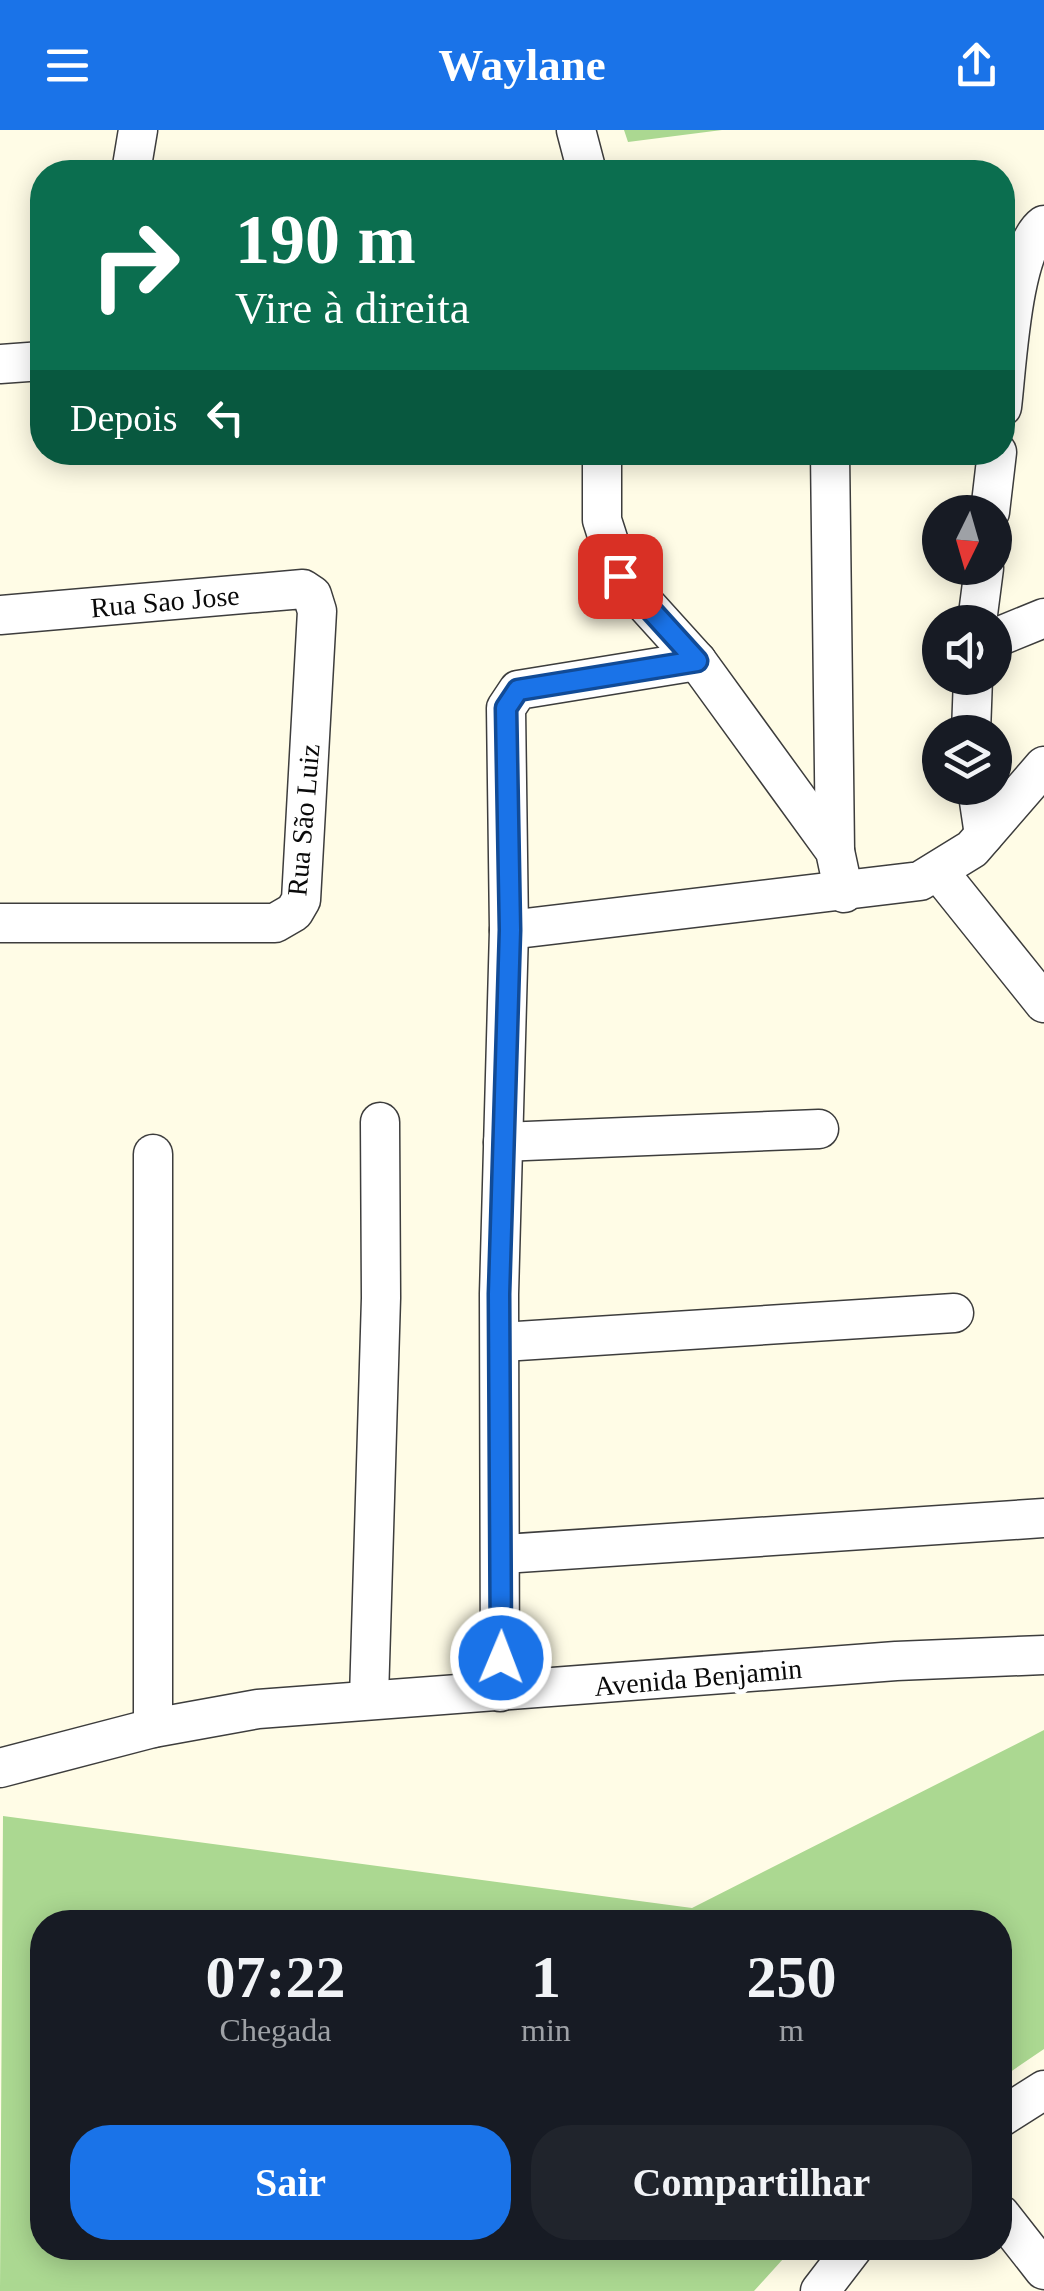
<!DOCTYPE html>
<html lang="pt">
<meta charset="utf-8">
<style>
body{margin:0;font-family:"Times New Roman",serif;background:#20242c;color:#f1f3f6;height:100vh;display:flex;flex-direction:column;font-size:38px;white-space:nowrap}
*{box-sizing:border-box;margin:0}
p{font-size:32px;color:#9ea1a6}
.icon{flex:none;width:55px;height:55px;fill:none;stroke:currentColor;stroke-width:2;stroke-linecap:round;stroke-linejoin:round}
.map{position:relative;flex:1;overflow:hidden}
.panel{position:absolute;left:30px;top:1780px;width:982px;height:350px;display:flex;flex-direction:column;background:#171b24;border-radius:40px;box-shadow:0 5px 25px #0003}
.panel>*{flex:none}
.guide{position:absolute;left:30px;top:30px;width:985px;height:305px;border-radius:40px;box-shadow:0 5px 25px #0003;background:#0b6e4f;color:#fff;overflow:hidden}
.needle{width:65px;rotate:185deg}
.buttons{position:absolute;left:922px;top:365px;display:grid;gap:20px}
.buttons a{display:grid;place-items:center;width:90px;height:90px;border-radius:50%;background:#171b24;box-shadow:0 5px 25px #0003;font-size:50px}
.pin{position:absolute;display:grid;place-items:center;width:85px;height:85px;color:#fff;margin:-42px;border-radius:20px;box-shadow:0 5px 15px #0006}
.me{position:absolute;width:110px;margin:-55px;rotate:1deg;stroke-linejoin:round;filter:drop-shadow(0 0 8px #0008)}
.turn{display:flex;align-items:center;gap:35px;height:210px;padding:0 40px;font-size:45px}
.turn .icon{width:130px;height:130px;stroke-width:2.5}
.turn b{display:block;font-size:70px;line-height:85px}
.then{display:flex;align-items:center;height:95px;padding:0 40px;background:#0003;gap:20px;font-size:38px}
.eta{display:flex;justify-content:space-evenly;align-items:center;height:170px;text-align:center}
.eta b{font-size:60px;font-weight:700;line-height:70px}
.action{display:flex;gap:20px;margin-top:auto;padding:20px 40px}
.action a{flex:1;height:115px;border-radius:40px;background:#1a73e8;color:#fff;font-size:40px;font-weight:700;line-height:115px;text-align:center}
.action a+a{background:#20242c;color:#f1f3f6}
header{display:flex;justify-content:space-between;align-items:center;height:130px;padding:0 40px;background:#1a73e8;color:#fff;font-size:45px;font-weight:700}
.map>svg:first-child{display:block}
.forest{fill:#abd891}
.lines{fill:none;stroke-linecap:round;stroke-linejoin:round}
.minor-casing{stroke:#3d3d3d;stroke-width:41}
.minor{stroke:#fff;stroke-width:38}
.route-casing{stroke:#114b97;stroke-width:25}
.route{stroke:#1a73e8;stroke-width:18}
.labels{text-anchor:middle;stroke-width:10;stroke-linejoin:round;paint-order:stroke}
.street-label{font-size:28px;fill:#0a0a0a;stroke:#fff}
</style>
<header><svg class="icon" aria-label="menu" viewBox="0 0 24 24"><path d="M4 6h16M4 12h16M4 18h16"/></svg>Waylane<svg class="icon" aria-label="share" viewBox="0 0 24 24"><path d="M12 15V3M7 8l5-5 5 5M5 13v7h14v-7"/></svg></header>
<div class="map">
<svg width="1044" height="2161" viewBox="0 0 1044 2161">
<rect width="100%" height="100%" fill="#fffce6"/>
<!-- forest -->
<g class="forest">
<polygon points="624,0 722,0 628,12"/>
<polygon points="1044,1600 1044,1919 1000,1949 1000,1792 42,1792 42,2118 793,2118 754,2161 0,2161 3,1686 692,1778"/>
</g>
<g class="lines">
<defs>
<g id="minor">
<polyline points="576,0 587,42"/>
<polyline points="131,42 138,0"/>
<polyline points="0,234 42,231"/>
<path d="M1002,277C1007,237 1012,118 1044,95"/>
<polyline points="602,322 602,390 620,446 697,531 835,721 844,763"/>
<polyline points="830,322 835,721"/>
<polyline points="990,382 997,322"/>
<polyline points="0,485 303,459 312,465 317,481 301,770 294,782 275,793 0,793"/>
<polyline points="977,492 984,438"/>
<polyline points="995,508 1044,488"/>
<polyline points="971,602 973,548"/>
<polyline points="977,658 984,705"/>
<polyline points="939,742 1044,873"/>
<polyline points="509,800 920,751 972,719 1044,636"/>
<polyline points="503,1012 819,999"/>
<polyline points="153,1024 153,1598"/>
<polyline points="502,1212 954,1183"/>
<polyline points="503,1424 1044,1388"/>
<polyline points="500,1562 499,1164 509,800 506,578 518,560 697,531"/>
<polyline points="369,1568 381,1168 380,992"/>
<polyline points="0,1638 153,1598 258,1579 896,1531 1044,1525"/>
<polyline points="1000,1988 1044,1960"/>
<polyline points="1000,2084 1044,2140"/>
<polyline points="820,2161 853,2118"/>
</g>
</defs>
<!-- minor casing -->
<use href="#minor" class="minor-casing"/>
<!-- minor -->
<use href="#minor" class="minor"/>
</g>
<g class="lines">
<defs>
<polyline id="route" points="501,1528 499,1164 510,800 506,578 518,560 697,531 620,446"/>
</defs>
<!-- route casing -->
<use href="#route" class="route-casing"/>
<!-- route -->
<use href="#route" class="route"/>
</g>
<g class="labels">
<!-- street labels -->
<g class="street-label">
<text transform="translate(165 471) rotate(-5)" y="10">Rua Sao Jose</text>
<text transform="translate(303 690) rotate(-85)" y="10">Rua São Luiz</text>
<text transform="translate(698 1547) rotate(-5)" y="10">Avenida Benjamin</text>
</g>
</g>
</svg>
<div class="buttons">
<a><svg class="needle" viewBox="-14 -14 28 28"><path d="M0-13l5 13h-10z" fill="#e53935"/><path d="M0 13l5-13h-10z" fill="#9ea1a6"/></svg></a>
<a><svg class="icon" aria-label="sound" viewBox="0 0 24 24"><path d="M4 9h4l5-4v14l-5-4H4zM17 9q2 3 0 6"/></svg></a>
<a><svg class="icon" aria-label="layers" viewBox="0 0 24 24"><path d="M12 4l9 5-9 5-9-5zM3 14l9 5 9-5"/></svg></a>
</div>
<div class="pin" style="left:620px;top:446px;background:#d93025"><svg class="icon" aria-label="arrive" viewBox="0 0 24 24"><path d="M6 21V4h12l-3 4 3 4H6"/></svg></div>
<svg class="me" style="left:501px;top:1528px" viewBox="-20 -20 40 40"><circle r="17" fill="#1a73e8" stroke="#fff" stroke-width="3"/><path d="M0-11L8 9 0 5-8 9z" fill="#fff"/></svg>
<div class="guide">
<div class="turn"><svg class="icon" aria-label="right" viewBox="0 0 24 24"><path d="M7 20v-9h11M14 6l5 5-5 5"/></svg><div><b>190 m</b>Vire à direita</div></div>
<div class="then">Depois<svg class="icon" aria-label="left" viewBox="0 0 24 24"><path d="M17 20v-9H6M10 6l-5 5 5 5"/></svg></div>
</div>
<section class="panel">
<div class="eta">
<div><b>07:22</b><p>Chegada</p></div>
<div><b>1</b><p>min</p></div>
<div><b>250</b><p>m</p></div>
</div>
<div class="action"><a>Sair</a><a>Compartilhar</a></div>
</section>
</div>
